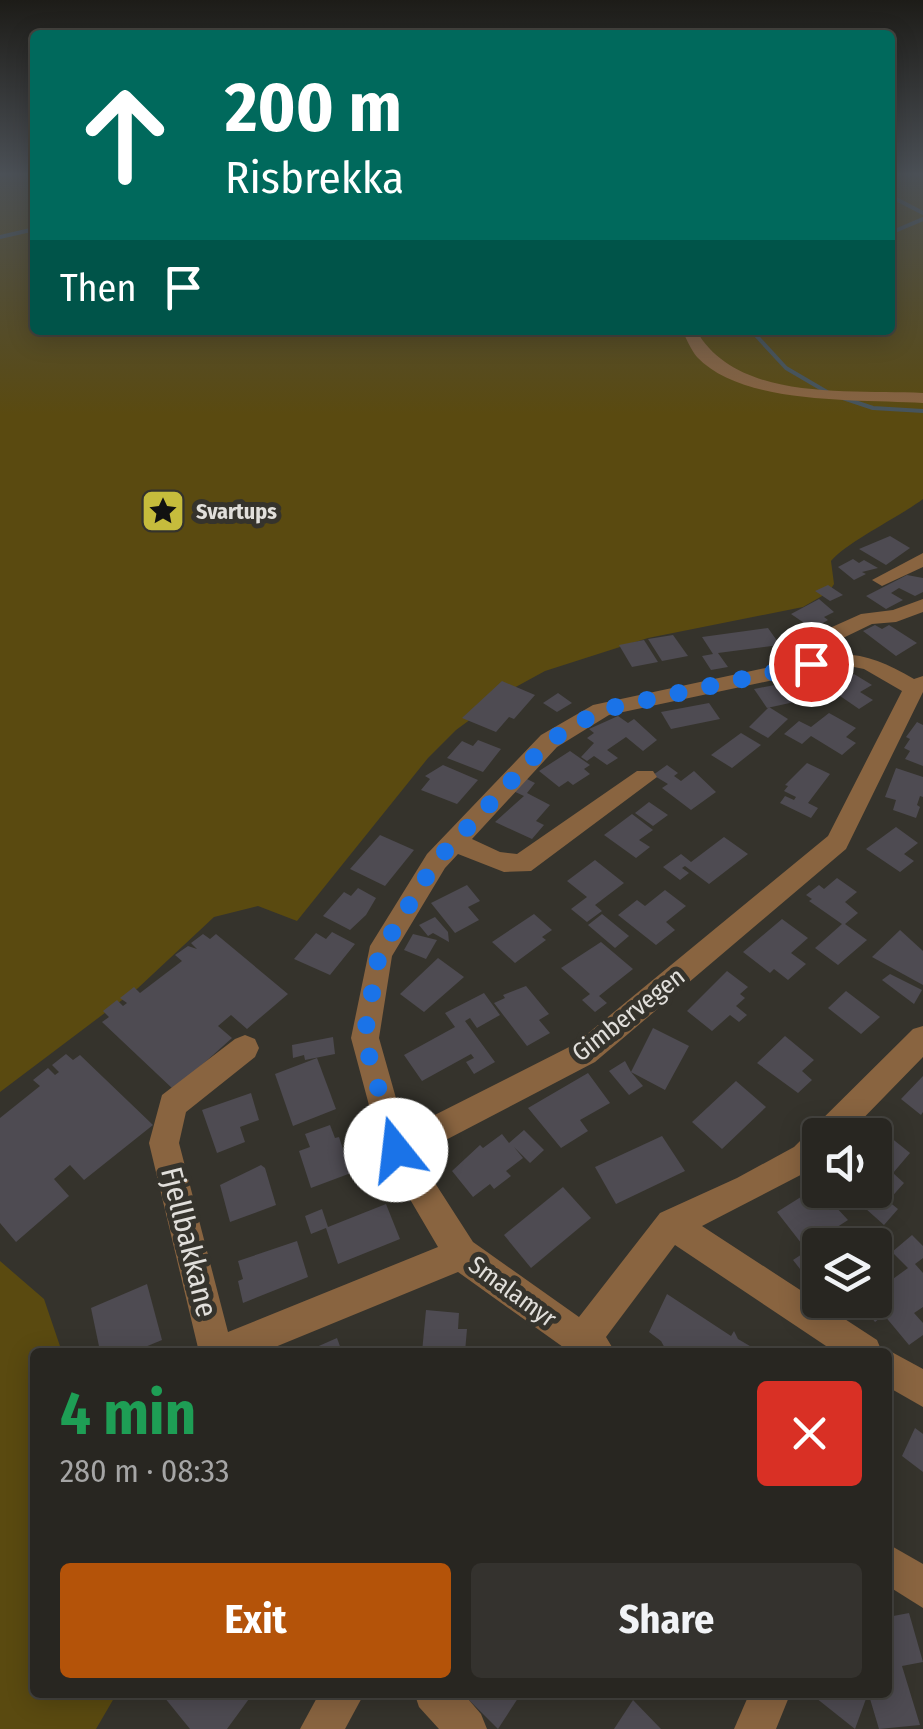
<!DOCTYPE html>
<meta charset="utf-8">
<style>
body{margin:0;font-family:"Fira Sans Condensed",sans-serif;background:#34322e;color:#f1f3f6;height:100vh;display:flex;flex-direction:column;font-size:38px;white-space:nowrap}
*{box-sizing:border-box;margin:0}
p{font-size:32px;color:#a5a5a5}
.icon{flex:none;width:55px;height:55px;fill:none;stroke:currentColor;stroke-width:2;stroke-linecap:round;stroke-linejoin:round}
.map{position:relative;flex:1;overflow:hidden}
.sheet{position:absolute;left:30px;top:1348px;width:862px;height:350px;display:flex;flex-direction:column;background:#282621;border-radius:10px;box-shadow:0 5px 25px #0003,0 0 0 2px #44433f}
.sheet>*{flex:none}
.banner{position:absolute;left:30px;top:30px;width:865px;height:305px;border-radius:10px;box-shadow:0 5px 25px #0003,0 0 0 2px #44433f;background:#00695c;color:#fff;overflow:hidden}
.controls{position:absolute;left:802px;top:1118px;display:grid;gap:20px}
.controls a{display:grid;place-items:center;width:90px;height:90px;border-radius:10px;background:#282621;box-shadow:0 5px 25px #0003,0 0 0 2px #44433f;font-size:50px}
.pin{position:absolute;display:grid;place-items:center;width:85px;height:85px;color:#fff;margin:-42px;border:5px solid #fff;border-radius:50%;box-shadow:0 2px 10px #0007}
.me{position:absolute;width:110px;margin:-55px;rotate:344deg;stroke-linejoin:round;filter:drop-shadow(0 0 8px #0008)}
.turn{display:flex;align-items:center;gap:35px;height:210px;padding:0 30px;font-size:45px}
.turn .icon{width:130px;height:130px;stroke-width:2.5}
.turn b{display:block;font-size:70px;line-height:85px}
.then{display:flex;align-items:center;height:95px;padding:0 30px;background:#0003;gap:20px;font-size:38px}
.round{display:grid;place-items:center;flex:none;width:105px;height:105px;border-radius:10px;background:#34322e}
.overview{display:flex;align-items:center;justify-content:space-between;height:170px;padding:0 30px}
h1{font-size:60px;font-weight:700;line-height:75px;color:#1e9e55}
.primary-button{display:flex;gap:20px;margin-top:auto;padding:20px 30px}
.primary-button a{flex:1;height:115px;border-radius:10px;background:#b45309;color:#fff;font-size:40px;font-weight:700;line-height:115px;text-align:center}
.primary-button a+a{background:#34322e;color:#f1f3f6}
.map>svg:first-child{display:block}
.green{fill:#5a4a10}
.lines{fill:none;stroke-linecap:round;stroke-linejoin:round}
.stream{stroke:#46545c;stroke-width:4}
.building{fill:#4e4b52}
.minor{fill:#896440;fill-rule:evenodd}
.route{stroke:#1a73e8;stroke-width:18;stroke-dasharray:0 32.4}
.labels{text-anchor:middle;stroke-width:10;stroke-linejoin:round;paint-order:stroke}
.far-poi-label{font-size:22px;font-weight:bold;fill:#e1dfdb;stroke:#35332c;text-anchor:start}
.street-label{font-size:25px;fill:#e1dfdb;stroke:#35332c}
.near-street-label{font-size:30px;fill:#e1dfdb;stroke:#35332c}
</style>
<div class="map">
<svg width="923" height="1729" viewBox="0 0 923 1729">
<rect width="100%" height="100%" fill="#35332c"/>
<!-- green -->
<g class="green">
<path d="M0,173H35V330H890V173H923V499C899,517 847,542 831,561L834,584L829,592L803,607L648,638L545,671L512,689L456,730L428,758L297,921L258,906L214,917L138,988L0,1092Z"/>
<polygon points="0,1261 44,1299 62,1352 35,1352 35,1692 117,1693 96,1729 0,1729"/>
</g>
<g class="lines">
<!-- stream -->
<g class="stream">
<polyline points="890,196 923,213"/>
<polyline points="890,233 923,219"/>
<polyline points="0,237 35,229"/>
<polyline points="751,330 786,368 827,392"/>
<polyline points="843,398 873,408 923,411"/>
</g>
</g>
<!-- building -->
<g class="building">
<polygon points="890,536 910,548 886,565 859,549"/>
<polygon points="853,559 859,563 864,560 878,568 862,572 866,574 854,580 838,567"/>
<polygon points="907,575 923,578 923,592 915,596 899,588 891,593 903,600 886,609 866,596"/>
<polygon points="828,585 843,595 830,601 815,591"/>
<polygon points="819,599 834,612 824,617 828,620 813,629 791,614"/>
<polygon points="875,625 882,629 889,625 917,643 896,656 863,631"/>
<polygon points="768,628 780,645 718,653 728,667 711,670 702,656 713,654 702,637"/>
<polygon points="673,635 688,656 662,661 648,639"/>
<polygon points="644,640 658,662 632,667 619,645"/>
<polygon points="854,674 872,685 860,692 873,700 859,709 830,689"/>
<polygon points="817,675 831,688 827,690 831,693 823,696 804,680"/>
<polygon points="502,681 535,695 514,719 509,717 496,732 462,718"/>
<polygon points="795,681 808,699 767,708 754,689"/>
<polygon points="558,693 572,703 557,712 543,703"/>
<polygon points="709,703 720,719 671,729 661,712"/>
<polygon points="769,707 788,719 768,738 749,727"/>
<polygon points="829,713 856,728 846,737 856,743 842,755 811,736 802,744 784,734 799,721 811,727"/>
<polygon points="618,716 628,723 634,719 657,740 643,751 626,737 607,750 618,758 607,765 594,756 587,761 581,757 594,743 587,738 594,733 589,729"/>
<polygon points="917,722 923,725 923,766 905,759 910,751 904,748 910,739 906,737"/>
<polygon points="741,733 761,745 732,768 711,755"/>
<polygon points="478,740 501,749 483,772 447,758 462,741 473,746"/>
<polygon points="570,751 590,765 584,769 590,774 573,785 568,781 559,787 539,771"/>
<polygon points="807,763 830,774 808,803 818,808 811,818 780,803 785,796 794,800 796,797 784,791 788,786 785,785"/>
<polygon points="443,765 478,780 457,804 421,790 430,779 425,776"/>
<polygon points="667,765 678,773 674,776 681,781 694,771 716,792 691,810 662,788 668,784 653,775"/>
<polygon points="896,768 923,777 923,797 920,796 917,805 920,807 916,818 893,810 896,800 885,797"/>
<polygon points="523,777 535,783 527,793 550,805 536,821 544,825 532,839 495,822 524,796 511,790"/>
<polygon points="649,802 668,815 653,826 635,813"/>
<polygon points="632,814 653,830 639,840 650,847 636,858 604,835"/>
<polygon points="896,827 918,843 904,854 914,861 900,872 866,849"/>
<polygon points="380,835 414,850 385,886 350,869"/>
<polygon points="724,837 748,854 709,884 685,866 682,868 689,873 680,880 663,867 681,854 691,862"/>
<polygon points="595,860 624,883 595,905 602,911 587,922 571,909 587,897 567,881"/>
<polygon points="837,878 857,892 845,902 858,913 845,924 867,940 838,965 815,948 842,924 809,901 812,899 806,895 819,885 824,889"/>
<polygon points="467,885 480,901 468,907 479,920 455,933 431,903"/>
<polygon points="358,888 376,898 366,915 350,930 323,916 344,892 351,896"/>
<polygon points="665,890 686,906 666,922 675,930 656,945 618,915 637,900 645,906"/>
<polygon points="534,914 552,930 542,937 546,940 515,963 492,942"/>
<polygon points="602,914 629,936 615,948 588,925"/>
<polygon points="435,917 448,932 449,942 433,933 428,936 419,925"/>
<polygon points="782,919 808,938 791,953 806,964 788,980 774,969 770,973 743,952"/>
<polygon points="900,930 923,951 923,985 872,957"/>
<polygon points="332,932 355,944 330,975 294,959 316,933 326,939"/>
<polygon points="203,934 210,939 216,934 288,994 247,1029 231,1015 218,1026 232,1038 174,1090 102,1022 109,1017 103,1011 117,1000 123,1006 127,1003 120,998 134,987 140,993 182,961 175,955 188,946 197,949 191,943"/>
<polygon points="413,934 437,940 426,959 404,950"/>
<polygon points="601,942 633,969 599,996 607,1003 595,1012 582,1000 590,994 561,968"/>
<polygon points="438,958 464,977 424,1012 400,994"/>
<polygon points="727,971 748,987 740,994 745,998 736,1006 747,1015 739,1022 730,1015 712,1031 687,1011"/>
<polygon points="890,974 922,990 914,1004 882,980"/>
<polygon points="526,986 549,1014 539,1020 550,1033 527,1046 494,1003 505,998 503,995"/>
<polygon points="846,991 880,1017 861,1034 828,1008"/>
<polygon points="484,993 500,1015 477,1028 470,1018 465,1021 495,1062 474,1074 466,1062 474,1058 471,1054 422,1081 404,1055 455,1027 445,1013"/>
<polygon points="653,1028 689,1046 665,1090 631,1072 643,1086 629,1095 609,1071 625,1061 631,1072"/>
<polygon points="785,1036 814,1060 802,1071 812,1080 798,1093 757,1063"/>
<polygon points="333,1037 335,1054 305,1060 304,1055 293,1058 292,1045"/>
<polygon points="66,1054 73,1060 80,1055 153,1125 84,1180 70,1165 54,1179 69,1196 16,1242 0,1223 0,1118 40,1086 33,1080 48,1068 55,1075 59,1072 52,1065"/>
<polygon points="317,1058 336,1109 293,1126 275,1074"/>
<polygon points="588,1073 610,1103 580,1120 588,1131 561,1148 528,1108"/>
<polygon points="923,1076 923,1112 921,1115 901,1099"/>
<polygon points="736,1081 766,1107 722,1149 692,1122"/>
<polygon points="251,1093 259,1120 240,1127 245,1142 217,1153 202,1110"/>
<polygon points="330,1125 335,1138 339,1137 351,1173 311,1188 299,1151 310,1147 305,1134"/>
<polygon points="875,1125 910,1153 893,1173 904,1183 888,1201 898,1209 884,1225 856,1200 865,1190 875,1190 875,1135 865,1135"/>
<polygon points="524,1130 544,1150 530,1163 514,1147 523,1158 506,1171 511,1176 494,1189 490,1184 473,1197 452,1171 480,1145 483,1148 502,1134 509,1143"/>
<polygon points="662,1136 685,1171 616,1204 595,1167"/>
<polygon points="261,1165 265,1168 276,1205 230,1222 220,1185"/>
<polygon points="820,1185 820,1190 848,1220 805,1248 777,1212"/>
<polygon points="563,1187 591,1218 531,1268 504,1235"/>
<polygon points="386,1204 400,1239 338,1264 326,1228 311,1234 305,1216 322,1209 328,1227"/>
<polygon points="912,1235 923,1246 923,1258 915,1264 923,1273 923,1307 914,1313 923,1323 923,1335 909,1345 884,1315 875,1322 862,1305 875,1300 875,1292 908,1268 892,1252"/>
<polygon points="297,1241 308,1277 243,1303 238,1281 243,1279 238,1261"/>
<polygon points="813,1247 820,1256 820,1284 815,1288 793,1260"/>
<polygon points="147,1284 162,1340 133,1352 100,1351 91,1308"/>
<polygon points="667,1294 731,1336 734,1331 738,1339 760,1352 667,1352 661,1341 649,1332"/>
<polygon points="426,1310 459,1313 458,1329 467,1329 465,1352 422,1352"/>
<polygon points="337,1338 342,1352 305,1352"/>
<polygon points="915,1428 923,1434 923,1472 902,1456"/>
<polygon points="909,1613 923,1662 902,1666 920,1725 879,1729 868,1692 888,1692 888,1617"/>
<polygon points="160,1692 254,1692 227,1729 190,1729"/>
<polygon points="461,1692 522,1692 498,1729"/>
<polygon points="818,1692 863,1692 867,1696 855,1729 816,1698"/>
<polygon points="633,1700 661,1729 614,1729"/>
</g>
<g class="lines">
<!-- minor -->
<g class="minor">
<path d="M682,330H696C737,403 851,389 923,393V403C861,399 743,406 697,357C691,350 686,338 682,330Z"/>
<polygon points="923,553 923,567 882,586 872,580"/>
<path d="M923,599V612L896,622L872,624L814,652L817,657C856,649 880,660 914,679L923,676V692L846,849L595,1062L417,1155L473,1242L579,1317L660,1213L737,1178L794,1147L913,1029L923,1026V1057L847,1135H820V1163L816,1167L702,1226L877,1340L882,1352L888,1350L923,1369V1407L888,1387V1352H835L675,1245L606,1337L615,1352H570L458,1272L263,1352H199L149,1143L162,1095L235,1039L245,1035L255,1039L259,1048L255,1057L186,1112L179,1143L228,1332L438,1247L381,1150L351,1038L370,946L427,854L541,735L593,705L798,661L792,650L803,640L861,614L893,610ZM844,665L864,669L902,691L828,836L575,1044L405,1130L379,1038L392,956L445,868L458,854L504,872L531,871L657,777L653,771H637L517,854L500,852L472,839L557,747L609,715Z"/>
<polygon points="888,1544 923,1564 923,1608 888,1586"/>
<polygon points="320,1692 365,1692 345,1729 300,1729"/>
<polygon points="414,1692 462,1692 481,1714 487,1729 439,1729 419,1707"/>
<polygon points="750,1692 791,1692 776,1729 734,1729"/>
</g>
</g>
<!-- sky -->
<linearGradient id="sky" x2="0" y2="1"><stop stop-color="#1d1c18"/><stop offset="0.42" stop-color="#4b5056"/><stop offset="1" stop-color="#4b5056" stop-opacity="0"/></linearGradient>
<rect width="923" height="415" fill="url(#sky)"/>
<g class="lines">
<!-- route -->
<polyline class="route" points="396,1150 364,1038 379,954 436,861 549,741 601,710 811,664"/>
</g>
<!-- icons -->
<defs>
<symbol id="sight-square" viewBox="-11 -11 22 22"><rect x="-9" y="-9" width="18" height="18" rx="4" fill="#c6bc3c" stroke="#35332c"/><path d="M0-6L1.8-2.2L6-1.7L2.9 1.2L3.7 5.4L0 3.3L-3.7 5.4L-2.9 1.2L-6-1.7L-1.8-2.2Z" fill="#111"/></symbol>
</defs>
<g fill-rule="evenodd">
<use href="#sight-square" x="138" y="486" width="50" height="50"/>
</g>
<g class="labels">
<!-- far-poi labels -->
<g class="far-poi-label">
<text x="196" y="519">Svartups</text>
</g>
<!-- street labels -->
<g class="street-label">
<text transform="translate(628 1014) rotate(-38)" y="9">Gimbervegen</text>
<text transform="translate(513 1291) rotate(36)" y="9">Smalamyr</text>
</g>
<!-- near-street labels -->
<g class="near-street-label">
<text transform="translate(189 1242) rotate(76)" y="10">Fjellbakkane</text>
</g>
</g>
</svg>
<div class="controls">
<a><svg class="icon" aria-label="sound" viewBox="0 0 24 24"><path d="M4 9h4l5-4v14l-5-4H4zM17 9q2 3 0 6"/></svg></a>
<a><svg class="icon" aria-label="layers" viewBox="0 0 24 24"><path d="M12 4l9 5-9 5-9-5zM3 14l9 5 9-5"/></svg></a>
</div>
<div class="pin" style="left:811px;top:664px;background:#d93025"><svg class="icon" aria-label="arrive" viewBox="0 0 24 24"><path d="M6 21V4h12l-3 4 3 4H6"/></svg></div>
<svg class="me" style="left:396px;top:1150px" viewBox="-20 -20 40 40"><circle r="19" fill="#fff"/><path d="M0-13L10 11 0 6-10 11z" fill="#1a73e8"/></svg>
<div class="banner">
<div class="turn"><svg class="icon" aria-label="ahead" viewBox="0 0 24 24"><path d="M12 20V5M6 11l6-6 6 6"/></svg><div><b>200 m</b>Risbrekka</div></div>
<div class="then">Then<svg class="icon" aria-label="arrive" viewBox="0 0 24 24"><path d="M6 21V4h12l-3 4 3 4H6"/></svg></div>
</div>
<section class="sheet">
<div class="overview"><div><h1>4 min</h1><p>280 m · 08:33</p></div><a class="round" style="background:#d93025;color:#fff"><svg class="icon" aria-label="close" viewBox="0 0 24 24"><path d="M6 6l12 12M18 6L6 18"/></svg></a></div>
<div class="primary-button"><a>Exit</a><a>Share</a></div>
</section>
</div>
